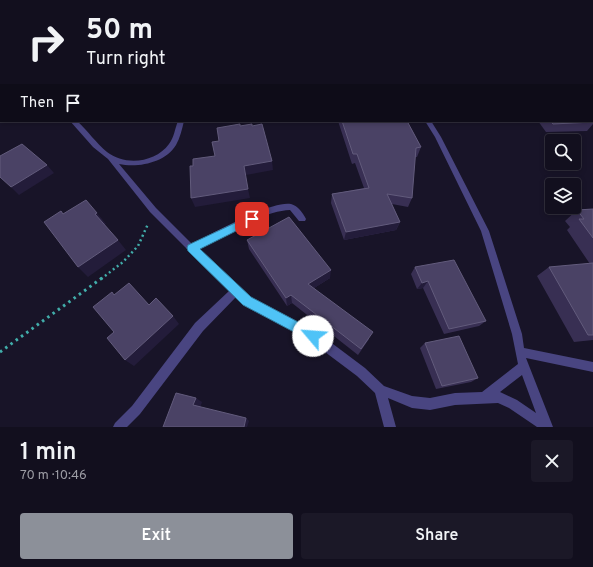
<!DOCTYPE html>
<meta charset="utf-8">
<style>
body{margin:0;font-family:Overpass,sans-serif;background:#1b1827;color:#f1f3f6;height:100vh;display:flex;flex-direction:column;font-size:15px;white-space:nowrap}
*{box-sizing:border-box;margin:0}
p{font-size:13px;color:#9c9ca4}
.icon{flex:none;width:22px;height:22px;fill:none;stroke:currentColor;stroke-width:2;stroke-linecap:round;stroke-linejoin:round}
.map{position:relative;height:427px;overflow:hidden}
.sheet{display:flex;flex-direction:column;background:#120f1e;flex:1}
.sheet>*{flex:none}
.top-card{position:absolute;left:0px;top:0px;width:593px;height:122px;box-shadow:0 2px 6px #0003,0 0 0 1px #312f3c;background:#120f1e;color:#f1f3f6;overflow:hidden}
.tools{position:absolute;left:545px;top:134px;display:grid;gap:8px}
.tools a{display:grid;place-items:center;width:36px;height:36px;border-radius:4px;background:#120f1e;box-shadow:0 2px 6px #0003,0 0 0 1px #312f3c;font-size:20px}
.pin{position:absolute;display:grid;place-items:center;width:34px;height:34px;color:#fff;margin:-17px;border-radius:8px;box-shadow:0 2px 6px #0006}
.me{position:absolute;width:44px;margin:-22px;rotate:297deg;stroke-linejoin:round;filter:drop-shadow(0 0 3px #0008)}
.turn{display:flex;align-items:center;gap:14px;height:84px;padding:0 20px;font-size:18px}
.turn .icon{width:52px;height:52px;stroke-width:2.5}
.turn b{display:block;font-size:28px;line-height:34px}
.then{display:flex;align-items:center;height:38px;padding:0 20px;background:#0003;gap:8px;font-size:15px}
.round{display:grid;place-items:center;flex:none;width:42px;height:42px;border-radius:4px;background:#1b1827}
.headline{display:flex;align-items:center;justify-content:space-between;height:68px;padding:0 20px}
h1{font-size:24px;font-weight:600;line-height:30px}
.cta{display:flex;gap:8px;margin-top:auto;padding:8px 20px}
.cta a{flex:1;height:46px;border-radius:4px;background:#8c9099;color:#fff;font-size:16px;font-weight:600;line-height:46px;text-align:center}
.cta a+a{background:#1b1827;color:#f1f3f6}
.map>svg:first-child{display:block}
.lines{fill:none;stroke-linecap:round;stroke-linejoin:round}
.path-far1{stroke:#41adaa;stroke-width:2.5;stroke-dasharray:2 3;stroke-linecap:butt}
.path{stroke:#41adaa;stroke-width:3;stroke-dasharray:2.5 4;stroke-linecap:butt}
.street{fill:#494581;fill-rule:evenodd}
.wall{fill:#382f53}
.shaded-wall{fill:#231c3a}
.building{fill:#4a4265;stroke:#625b7c}
.route{fill:#4fc3f7;stroke:#337fa1}
</style>
<div class="map">
<svg width="593" height="427" viewBox="0 0 593 427">
<rect width="100%" height="100%" fill="#181428"/>
<g class="lines">
<!-- path-far1 -->
<polyline class="path-far1" points="101,279 123,262 138,246 148,224"/>
<!-- path -->
<polyline class="path" points="0,352 102,278"/>
<!-- street -->
<g class="street">
<rect x="198" y="0" width="4" height="1"/>
<rect x="367" y="0" width="4" height="1"/>
<polygon points="538,0 542,0 543,1 539,1"/>
<polygon points="581,0 588,0 589,1 582,1"/>
<rect x="592" y="2" width="1" height="2"/>
<polygon points="592,44 593,45 593,49 592,48"/>
<rect x="592" y="70" width="1" height="4"/>
<rect x="0" y="95" width="1" height="4"/>
<path d="M70,121H77C88,131 96,143 107,152C125,166 155,163 169,144C174,138 175,128 178,121H184C182,129 180,138 176,145C165,163 138,168 119,164L156,208L192,244C211,234 272,200 291,204C298,206 303,213 306,219L305,221H299L290,210C262,211 222,237 198,249L250,298L317,332L365,368L384,386L412,396L430,398L455,393L482,392L518,364L512,334L481,231L435,137L425,121H431L441,137L489,231L522,334L524,348L593,362V372L526,358L553,427H537L509,408L498,403L455,405L430,410L412,408L388,398L396,427H384L375,393L357,376L309,340L244,304L236,297L203,331L140,414L127,427H113L115,423L132,406L195,323L229,291L150,212L108,159L93,147ZM522,375L536,413L517,400L500,392Z"/>
</g>
</g>
<!-- wall -->
<g class="wall">
<polygon points="404,0 462,0 463,1 404,1"/>
<polygon points="495,0 524,0 525,1 496,1"/>
<polygon points="338,121 407,121 421,147 417,157 415,157 412,198 408,207 392,204 400,222 396,230 344,240 331,203 332,194 364,188 355,163 352,164"/>
<polygon points="538,121 593,121 593,124 587,131 546,132"/>
<polygon points="593,209 593,340 574,342 537,276 549,267 590,264 567,230 570,227 565,221 577,210"/>
<polygon points="247,240 330,278 314,288 369,339 358,355 292,303 287,306 249,249"/>
<polygon points="415,267 486,321 479,326 444,334 423,288 417,289 411,274"/>
<polygon points="425,343 478,378 471,382 436,389 420,348"/>
</g>
<!-- shaded-wall -->
<g class="shaded-wall">
<polygon points="272,161 273,170 246,175 244,166"/>
<polygon points="47,165 54,173 19,195 11,187"/>
<polygon points="248,189 250,198 195,207 191,198"/>
<polygon points="97,213 106,224 104,225 95,214"/>
<polygon points="400,222 396,230 344,240 346,232"/>
<polygon points="118,240 126,250 88,277 78,267"/>
<polygon points="331,270 330,278 308,292 308,284"/>
<polygon points="428,281 423,288 417,289 422,283"/>
<polygon points="291,295 292,303 287,306 286,298"/>
<polygon points="173,316 179,324 134,366 125,360"/>
<polygon points="196,398 202,402 200,408 193,405"/>
<polygon points="246,418 249,421 247,427 244,427"/>
</g>
<!-- building -->
<g class="building">
<polygon points="242,0 274,0 274,1 241,1"/>
<rect x="321" y="0" width="25" height="1"/>
<polygon points="410,0 462,0 463,1 411,1"/>
<polygon points="504,0 524,0 525,1 504,1"/>
<polygon points="592,120 593,121 593,122 553,124 550,121 592,121"/>
<polygon points="342,121 407,121 421,147 416,148 412,198 387,194 400,222 346,232 332,194 369,188 357,154 353,154"/>
<polygon points="240,124 240,126 252,124 252,126 262,124 272,161 244,166 248,189 191,198 190,166 193,166 193,159 215,156 212,142 219,141 217,128"/>
<polygon points="22,144 47,165 11,187 0,177 0,156"/>
<polygon points="86,200 97,213 95,214 118,240 78,267 44,222 61,211 63,214"/>
<polygon points="593,209 593,238 579,219 584,219 577,210"/>
<polygon points="289,217 331,270 308,284 373,332 361,349 291,295 286,298 247,240"/>
<polygon points="454,260 486,321 449,329 428,281 422,283 415,267"/>
<polygon points="593,263 593,335 588,335 549,267"/>
<polygon points="129,283 149,305 156,298 173,316 125,360 107,338 114,332 93,307 112,292 114,295"/>
<polygon points="459,336 478,378 442,386 425,343"/>
<polygon points="176,393 196,398 193,405 246,418 244,427 163,427"/>
</g>
<!-- route -->
<polygon class="route" points="252,215 256,216 257,219 256,221 200,249 251,297 317,332 319,336 317,340 313,341 309,340 243,305 188,251 187,248 188,245"/>
</svg>
<div class="tools">
<a><svg class="icon" aria-label="search" viewBox="0 0 24 24"><circle cx="10" cy="10" r="6"/><path d="M15 15l6 6"/></svg></a>
<a><svg class="icon" aria-label="layers" viewBox="0 0 24 24"><path d="M12 4l9 5-9 5-9-5zM3 14l9 5 9-5"/></svg></a>
</div>
<div class="pin" style="left:252px;top:219px;background:#d93025"><svg class="icon" aria-label="arrive" viewBox="0 0 24 24"><path d="M6 21V4h12l-3 4 3 4H6"/></svg></div>
<svg class="me" style="left:313px;top:336px" viewBox="-20 -20 40 40"><circle r="19" fill="#fff"/><path d="M0-13L10 11 0 6-10 11z" fill="#4fc3f7"/></svg>
<div class="top-card">
<div class="turn"><svg class="icon" aria-label="right" viewBox="0 0 24 24"><path d="M7 20v-9h11M14 6l5 5-5 5"/></svg><div><b>50 m</b>Turn right</div></div>
<div class="then">Then<svg class="icon" aria-label="arrive" viewBox="0 0 24 24"><path d="M6 21V4h12l-3 4 3 4H6"/></svg></div>
</div>
</div>
<section class="sheet">
<div class="headline"><div><h1>1 min</h1><p>70 m · 10:46</p></div><a class="round"><svg class="icon" aria-label="close" viewBox="0 0 24 24"><path d="M6 6l12 12M18 6L6 18"/></svg></a></div>
<div class="cta"><a>Exit</a><a>Share</a></div>
</section>
